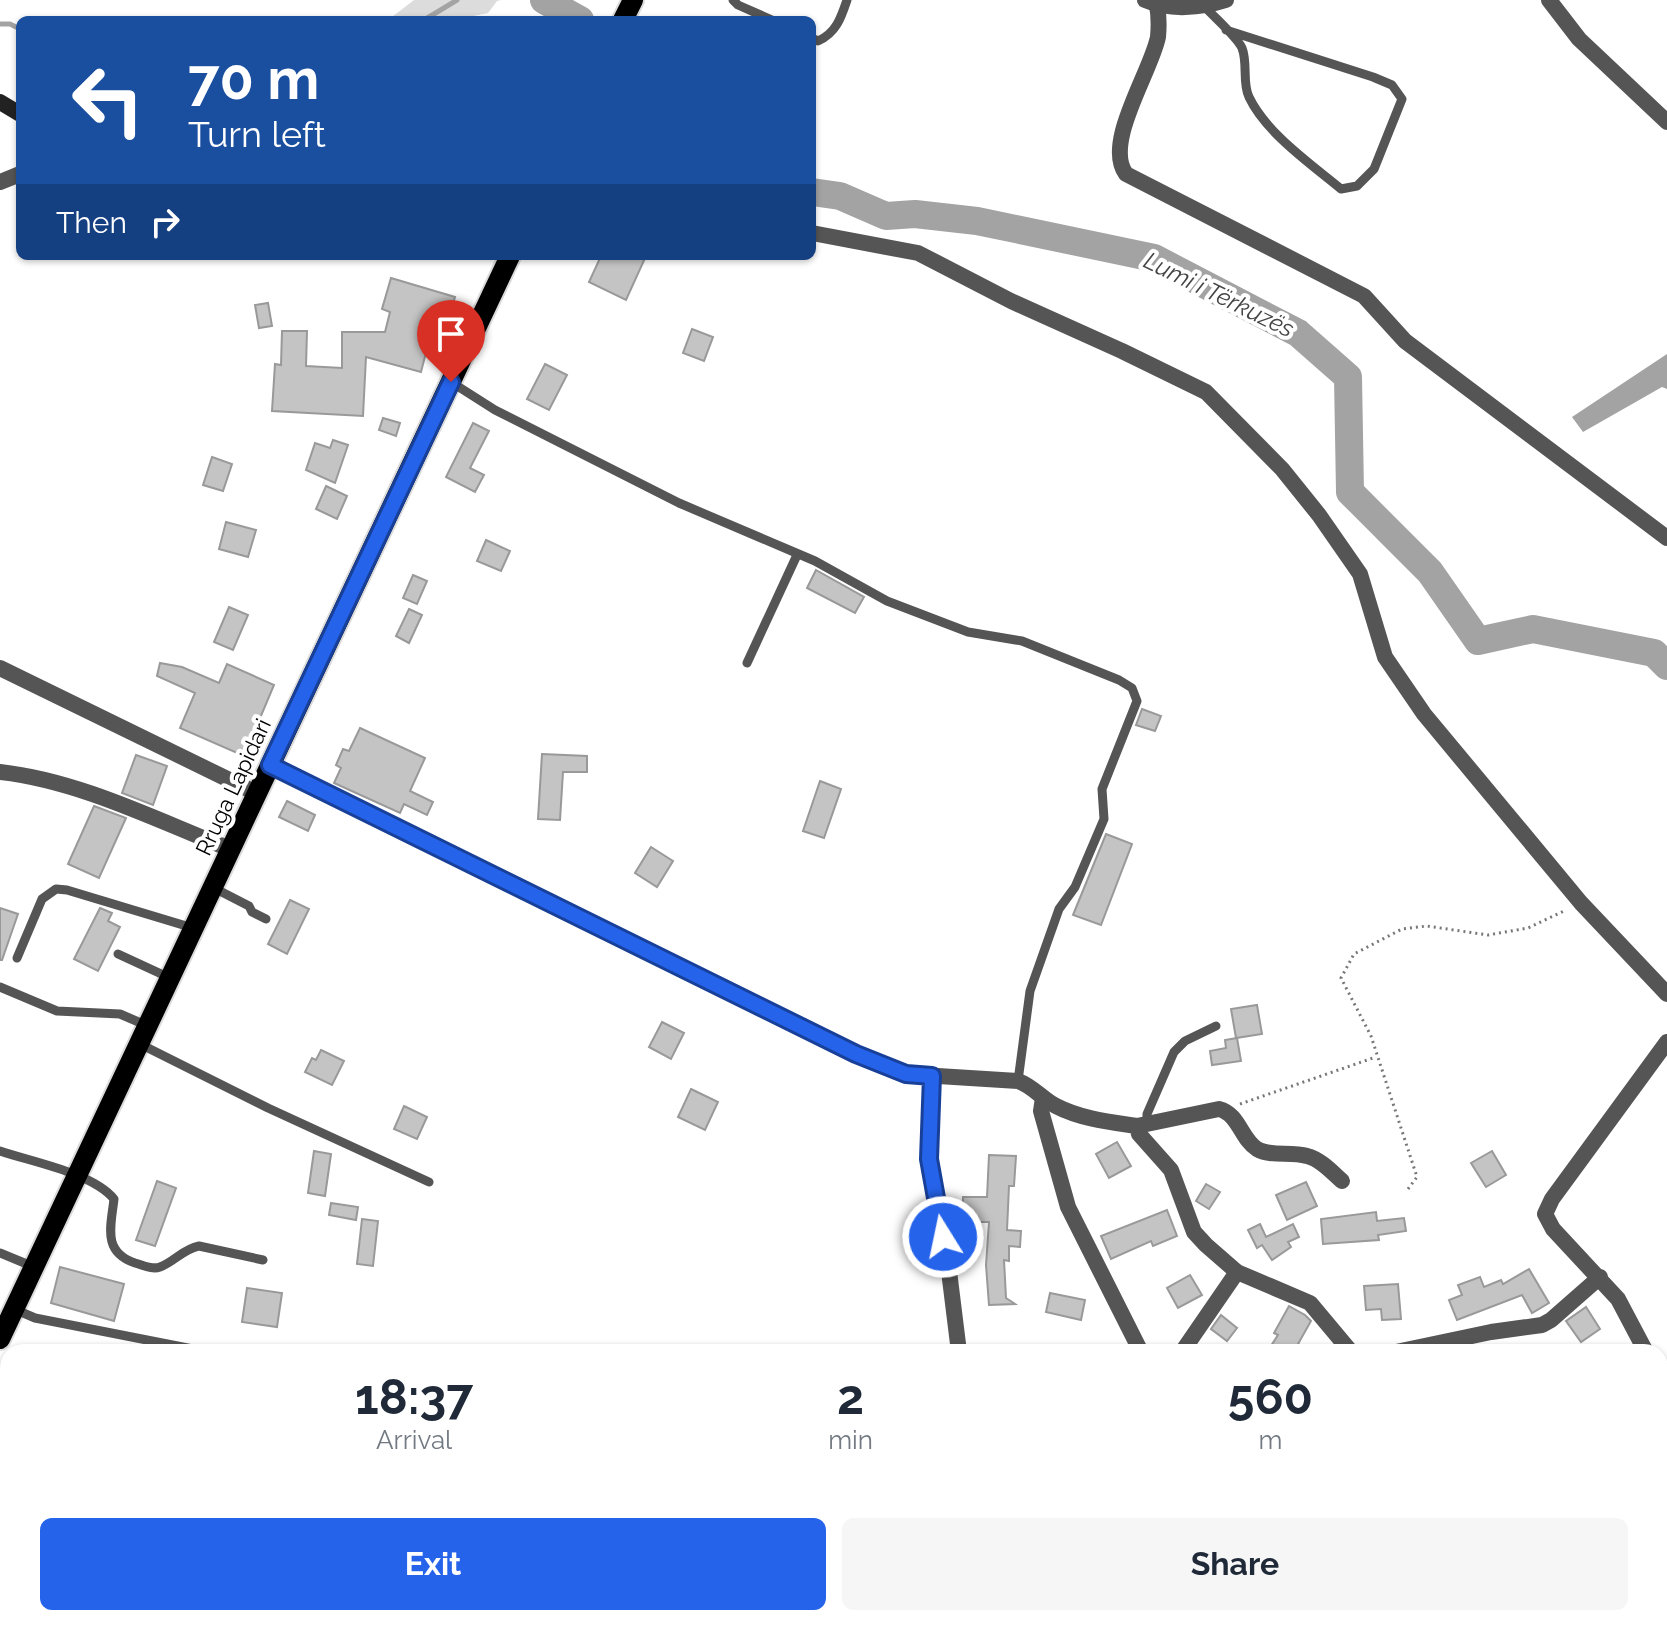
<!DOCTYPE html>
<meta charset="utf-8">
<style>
body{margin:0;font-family:Raleway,sans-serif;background:#f6f6f7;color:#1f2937;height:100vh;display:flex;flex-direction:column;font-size:30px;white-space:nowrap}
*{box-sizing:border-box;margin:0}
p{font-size:26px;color:#747a83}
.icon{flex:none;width:44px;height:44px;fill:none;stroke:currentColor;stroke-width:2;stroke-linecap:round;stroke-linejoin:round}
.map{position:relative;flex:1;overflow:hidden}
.details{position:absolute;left:0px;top:1344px;width:1668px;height:282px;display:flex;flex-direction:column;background:#fff;border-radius:24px 24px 0 0;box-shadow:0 2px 6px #0004}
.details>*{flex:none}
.banner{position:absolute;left:16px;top:16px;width:800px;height:244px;border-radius:12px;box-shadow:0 2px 6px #0004;background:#1a4fa0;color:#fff;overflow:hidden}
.pin{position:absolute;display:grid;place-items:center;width:68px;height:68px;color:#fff;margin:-82px -34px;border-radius:50% 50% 50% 0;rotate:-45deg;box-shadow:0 0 8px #0007}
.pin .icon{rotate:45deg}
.me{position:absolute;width:88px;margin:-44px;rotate:350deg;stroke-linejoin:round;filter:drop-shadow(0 0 6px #0008)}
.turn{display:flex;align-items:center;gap:28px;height:168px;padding:0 40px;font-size:36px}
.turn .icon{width:104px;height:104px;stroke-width:2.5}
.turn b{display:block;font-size:56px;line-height:68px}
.then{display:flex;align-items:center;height:76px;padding:0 40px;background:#0003;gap:16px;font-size:30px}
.eta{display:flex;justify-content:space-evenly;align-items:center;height:136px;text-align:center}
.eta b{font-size:48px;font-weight:700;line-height:56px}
.primary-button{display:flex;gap:16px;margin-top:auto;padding:16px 40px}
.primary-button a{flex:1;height:92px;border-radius:12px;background:#2563eb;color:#fff;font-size:32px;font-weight:700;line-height:92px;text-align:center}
.primary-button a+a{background:#f6f6f7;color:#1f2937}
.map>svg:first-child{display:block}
.green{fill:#dcdcdc}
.water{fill:#a3a3a3}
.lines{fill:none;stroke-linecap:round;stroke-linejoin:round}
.stream{stroke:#a3a3a3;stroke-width:5}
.river{stroke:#a3a3a3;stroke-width:28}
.building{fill:#c4c4c4;stroke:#999;stroke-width:2}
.primary-casing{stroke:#dbdbdb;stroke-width:24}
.path{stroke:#777;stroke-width:3;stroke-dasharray:2 4;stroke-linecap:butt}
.lane{stroke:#555;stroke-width:9}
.street{stroke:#555;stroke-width:16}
.secondary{stroke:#222;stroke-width:16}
.primary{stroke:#000;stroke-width:20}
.route-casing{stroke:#184099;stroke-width:20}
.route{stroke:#2563eb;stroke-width:14}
.labels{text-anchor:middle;stroke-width:8;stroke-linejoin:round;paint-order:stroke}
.street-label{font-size:22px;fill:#000;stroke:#fff}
.water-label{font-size:24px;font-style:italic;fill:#444;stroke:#fff}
</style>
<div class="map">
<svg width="1667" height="1625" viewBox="0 0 1667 1625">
<rect width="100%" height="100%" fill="#fff"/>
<!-- green -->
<polygon class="green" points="414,0 501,0 497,1 488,13 454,20 388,20"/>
<!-- water -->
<polygon class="water" points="1667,354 1667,389 1662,387 1583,432 1572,417"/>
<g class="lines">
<!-- stream -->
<g class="stream">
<polyline points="424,20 457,0"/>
<polyline points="0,24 10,24 20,29"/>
</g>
<!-- river -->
<g class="river">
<polyline points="544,0 580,20"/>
<polyline points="812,192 840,196 886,216 915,214 977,221 1154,258 1298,333 1348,377 1350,492 1430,572 1478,641 1533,629 1654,653 1667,666"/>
</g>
</g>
<!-- building -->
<g class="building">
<polygon points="601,256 646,256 626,300 589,282"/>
<polygon points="391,278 455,297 446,329 433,325 421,372 366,357 363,416 272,411 275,364 281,365 282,331 307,331 306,366 342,368 342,332 385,332 390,312 382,309"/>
<polygon points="268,303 272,326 259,328 255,305"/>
<polygon points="692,329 713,337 704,361 683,353"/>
<polygon points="545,364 567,375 549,410 527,399"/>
<polygon points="383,418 400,423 396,436 379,430"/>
<polygon points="473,423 489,431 470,468 484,475 475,492 446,477"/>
<polygon points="333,440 348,445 335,483 306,470 315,443 330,448"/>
<polygon points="212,457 232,464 223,491 203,485"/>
<polygon points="326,486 347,496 337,519 316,509"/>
<polygon points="226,522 256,530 248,557 219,549"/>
<polygon points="486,540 510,551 501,571 477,561"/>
<polygon points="816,570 864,597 855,613 807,588"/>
<polygon points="413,575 427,581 417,604 403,598"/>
<polygon points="229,607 248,615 233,650 214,642"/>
<polygon points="409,609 422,615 409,643 396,636"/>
<polygon points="160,663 182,667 219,683 227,664 274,685 244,756 180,728 195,693 157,676"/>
<polygon points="1142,709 1161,716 1155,731 1136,725"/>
<polygon points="360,728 425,758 410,791 433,802 427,815 404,804 400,813 334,783 341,768 336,765 343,749 349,751"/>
<polygon points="542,754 587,756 587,772 563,772 560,820 538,819"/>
<polygon points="136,755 167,766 153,805 122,793"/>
<polygon points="820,781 841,789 824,838 803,831"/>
<polygon points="287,801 315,815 308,831 279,817"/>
<polygon points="94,806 126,818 99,878 68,864"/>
<polygon points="1106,834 1132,844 1101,925 1073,915"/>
<polygon points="651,847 673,861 657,887 635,873"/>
<polygon points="290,900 309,909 287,954 268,944"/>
<polygon points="0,908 18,914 2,960 0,960"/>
<polygon points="100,908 112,913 108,921 120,927 98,971 74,959"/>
<polygon points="1257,1005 1262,1034 1236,1038 1231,1009"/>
<polygon points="662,1022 684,1033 671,1059 649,1047"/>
<polygon points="1237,1038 1241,1061 1212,1065 1210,1051 1226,1048 1225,1040"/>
<polygon points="321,1050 344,1061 332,1085 305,1072 312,1058 316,1060"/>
<polygon points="691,1089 718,1102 705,1130 678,1117"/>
<polygon points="404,1106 427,1117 417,1139 394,1129"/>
<polygon points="1117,1142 1131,1166 1109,1178 1096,1154"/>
<polygon points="314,1151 331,1154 325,1196 308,1193"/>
<polygon points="1492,1151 1506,1175 1486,1187 1471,1163"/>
<polygon points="989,1155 1016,1156 1014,1186 1009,1186 1007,1230 1021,1231 1020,1247 1009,1246 1009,1261 1004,1260 1006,1298 1015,1304 989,1305 986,1265 989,1222 963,1222 963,1197 987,1197"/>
<polygon points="157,1181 176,1188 155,1246 136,1240"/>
<polygon points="1306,1182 1317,1206 1287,1220 1276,1195"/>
<polygon points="1206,1184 1220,1192 1209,1209 1196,1201"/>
<polygon points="331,1203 358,1207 356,1220 329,1215"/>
<polygon points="1167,1210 1177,1236 1153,1246 1151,1241 1111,1259 1101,1236"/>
<polygon points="1376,1212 1377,1221 1404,1218 1406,1231 1378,1235 1379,1240 1323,1244 1321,1219"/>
<polygon points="362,1219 378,1221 373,1266 357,1264"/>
<polygon points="1260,1224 1266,1237 1293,1224 1299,1237 1288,1242 1291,1247 1272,1260 1262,1245 1257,1248 1248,1230"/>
<polygon points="60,1267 124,1284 114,1321 51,1303"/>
<polygon points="1529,1269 1549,1303 1532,1313 1522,1295 1457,1320 1449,1300 1462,1295 1458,1285 1480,1277 1484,1287 1501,1280 1503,1284"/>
<polygon points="1190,1275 1202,1295 1178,1308 1167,1288"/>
<polygon points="1398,1284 1401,1319 1382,1320 1381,1309 1366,1310 1364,1286"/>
<polygon points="247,1288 282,1293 277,1327 242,1322"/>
<polygon points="1050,1293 1085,1300 1081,1320 1046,1312"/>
<polygon points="1289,1306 1305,1315 1311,1321 1298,1344 1313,1352 1267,1352 1278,1335 1274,1333"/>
<polygon points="1586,1307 1600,1329 1581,1342 1566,1321"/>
<polygon points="1221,1315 1237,1328 1227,1341 1211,1329"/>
</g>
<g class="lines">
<defs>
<g id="primary">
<polyline points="623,20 633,0"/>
<polyline points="0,1339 510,256"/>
</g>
</defs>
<!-- primary casing -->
<use href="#primary" class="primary-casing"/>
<!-- path -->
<g class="path">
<polyline points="1240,1104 1376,1057"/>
<polyline points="1408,1189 1417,1177 1371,1036 1341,978 1354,954 1402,929 1427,926 1488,935 1528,928 1566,910"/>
</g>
<!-- lane -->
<g class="lane">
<polyline points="733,0 738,5 772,20"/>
<path d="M1205,7C1214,17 1237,37 1242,48C1248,63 1242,83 1249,97C1266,133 1311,164 1341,189L1357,186L1374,169L1402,99L1392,85L1373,77L1226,30"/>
<path d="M812,38L818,41C836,33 841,18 847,0"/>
<polyline points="451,382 495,410 679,503 815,561 887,601 968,632 1022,641 1119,680 1132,688 1137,701 1102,789 1104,819 1075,887 1059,909 1030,991 1018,1081"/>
<polyline points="747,663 797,555"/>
<polyline points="212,887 249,906 252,912 266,919"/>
<polyline points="118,954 170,978"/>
<polyline points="17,958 42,899 56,889 67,890 193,928"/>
<polyline points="0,987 57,1011 120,1014 148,1026"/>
<polyline points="140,1044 268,1108 429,1182"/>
<polyline points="1147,1124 1147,1114 1174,1052 1185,1041 1216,1026"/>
<path d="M0,1151C32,1162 93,1173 114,1199C111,1226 102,1252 135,1263C143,1265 152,1270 160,1267C174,1262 183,1249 199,1246L263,1260"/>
<polyline points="0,1253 34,1267"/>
<polyline points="14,1309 35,1318 208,1352"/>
<polyline points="0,1377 8,1380"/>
<polyline points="0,1462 8,1465"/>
</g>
<!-- street -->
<g class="street">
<path d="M1145,0C1170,11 1201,8 1226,0"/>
<polyline points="1549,0 1579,39 1667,122"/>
<path d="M1157,5C1159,16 1159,26 1158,37C1151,72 1103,143 1126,174L1364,296L1405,341L1667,538"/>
<polyline points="0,182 20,174"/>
<polyline points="812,233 918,253 1011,301 1122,351 1206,392 1282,469 1319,515 1360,574 1385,657 1424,714 1581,903 1667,994"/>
<polyline points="0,668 256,793"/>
<path d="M270,765L856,1054L906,1074L1018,1081C1033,1086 1042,1099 1056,1106C1081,1119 1110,1122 1137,1126L1139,1134L1171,1170L1194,1232L1206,1245L1237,1272L1310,1303L1351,1352"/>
<path d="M0,772C80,781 156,820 230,849"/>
<polyline points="932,1076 929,1159 948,1263 959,1352"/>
<polyline points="1043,1098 1041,1111 1068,1207 1141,1352"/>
<path d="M1137,1126L1219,1109C1239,1114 1241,1139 1257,1149C1271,1157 1291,1151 1307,1156C1320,1159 1332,1172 1342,1181"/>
<polyline points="1182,1352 1237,1272"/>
<polyline points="1396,1352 1491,1332 1542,1325 1551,1320 1600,1277"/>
<polyline points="1646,1352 1618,1299 1553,1229 1545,1214 1552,1199 1667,1042"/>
<polyline points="1660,1390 1667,1410"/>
</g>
<!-- secondary -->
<polyline class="secondary" points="0,102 20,114"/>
<!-- primary -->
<use href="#primary" class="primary"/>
</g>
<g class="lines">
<defs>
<polyline id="route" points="451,382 270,765 856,1054 906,1074 932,1076 929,1159 943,1237"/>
</defs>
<!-- route casing -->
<use href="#route" class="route-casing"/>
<!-- route -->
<use href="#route" class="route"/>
</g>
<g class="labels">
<!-- street labels -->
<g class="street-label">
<text transform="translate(233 787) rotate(-65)" y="8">Rruga Lapidari</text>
</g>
<!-- water labels -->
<g class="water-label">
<text transform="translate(1219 295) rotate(26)" y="8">Lumi i Tërkuzës</text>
</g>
</g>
</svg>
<div class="pin" style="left:451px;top:382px;background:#d93025"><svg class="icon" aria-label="arrive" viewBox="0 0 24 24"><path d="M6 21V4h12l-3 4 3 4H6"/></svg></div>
<svg class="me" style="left:943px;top:1237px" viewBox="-20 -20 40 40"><circle r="17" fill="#2563eb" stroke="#fff" stroke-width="3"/><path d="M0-11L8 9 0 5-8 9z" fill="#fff"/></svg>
<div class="banner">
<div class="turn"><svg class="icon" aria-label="left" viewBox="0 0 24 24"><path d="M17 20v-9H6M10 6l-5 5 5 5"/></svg><div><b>70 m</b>Turn left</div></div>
<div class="then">Then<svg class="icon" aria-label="right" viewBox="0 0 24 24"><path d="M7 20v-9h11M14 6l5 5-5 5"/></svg></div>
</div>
<section class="details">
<div class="eta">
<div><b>18:37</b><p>Arrival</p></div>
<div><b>2</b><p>min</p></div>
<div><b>560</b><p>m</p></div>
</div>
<div class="primary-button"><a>Exit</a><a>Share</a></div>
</section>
</div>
